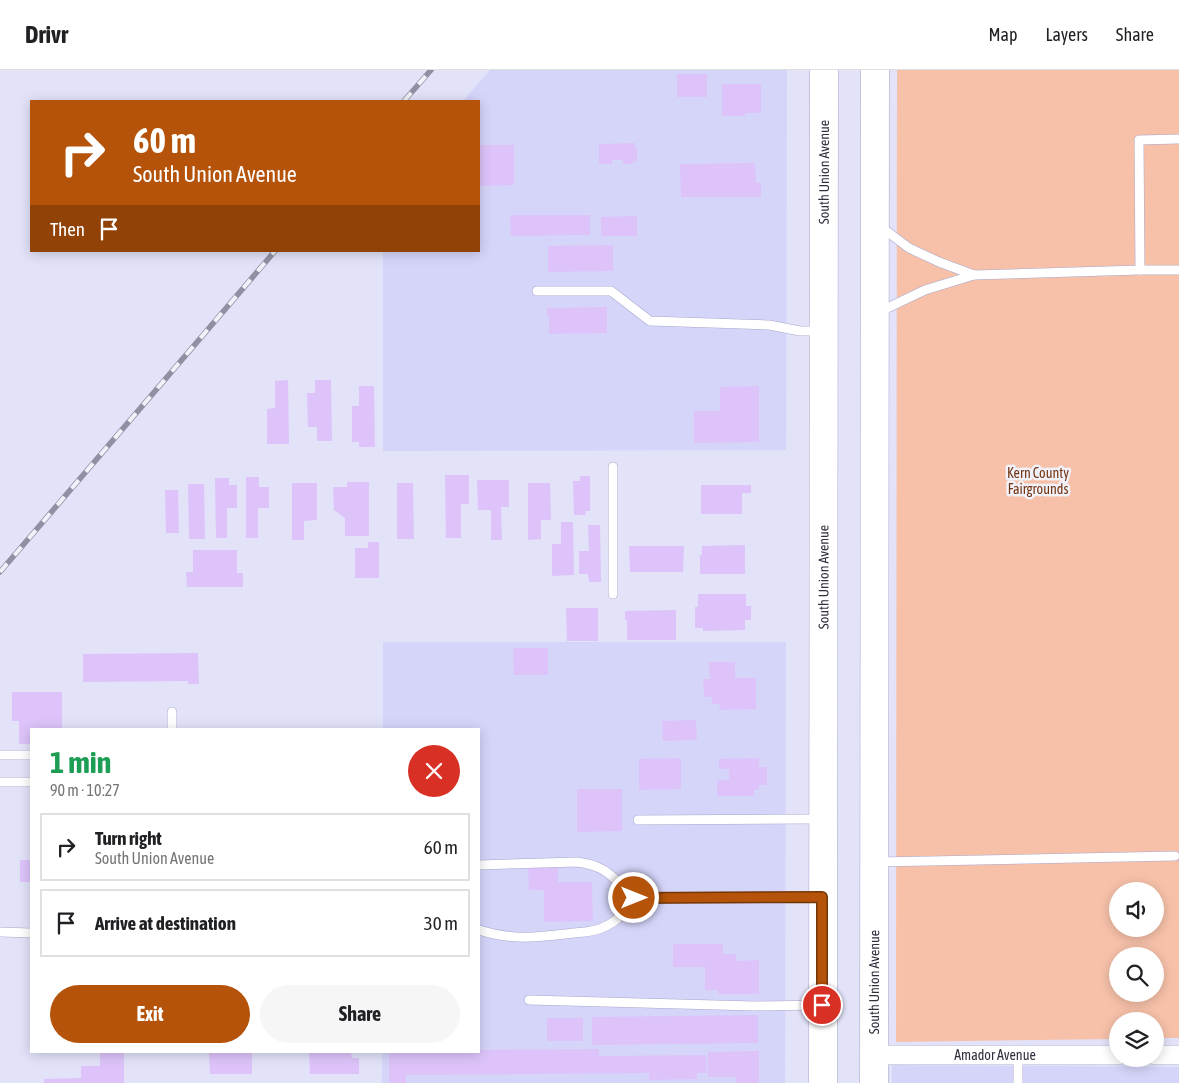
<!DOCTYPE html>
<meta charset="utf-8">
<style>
body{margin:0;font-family:"Asap Condensed",sans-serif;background:#f6f6f6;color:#202124;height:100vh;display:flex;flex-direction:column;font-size:19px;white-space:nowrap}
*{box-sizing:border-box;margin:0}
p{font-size:16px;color:#757577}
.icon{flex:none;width:28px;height:28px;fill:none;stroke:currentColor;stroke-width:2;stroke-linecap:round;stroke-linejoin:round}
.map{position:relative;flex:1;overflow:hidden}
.side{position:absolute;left:30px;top:658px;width:450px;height:325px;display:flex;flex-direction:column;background:#fff;border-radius:0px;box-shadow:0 2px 12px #0003}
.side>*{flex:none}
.hud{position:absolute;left:30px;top:30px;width:450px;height:152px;border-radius:0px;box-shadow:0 2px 12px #0003;background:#b45309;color:#fff;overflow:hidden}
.fabs{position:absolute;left:1109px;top:812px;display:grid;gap:10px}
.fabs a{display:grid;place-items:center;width:55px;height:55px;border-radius:50%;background:#fff;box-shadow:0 2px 12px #0003;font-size:25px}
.pin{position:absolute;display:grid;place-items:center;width:42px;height:42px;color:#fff;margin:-21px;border:2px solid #fff;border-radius:50%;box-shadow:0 1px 5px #0007}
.me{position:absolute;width:55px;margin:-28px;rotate:90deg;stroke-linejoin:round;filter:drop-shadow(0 0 4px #0008)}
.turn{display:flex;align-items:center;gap:18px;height:105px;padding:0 20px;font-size:22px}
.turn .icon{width:65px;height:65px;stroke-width:2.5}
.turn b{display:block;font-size:35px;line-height:42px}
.then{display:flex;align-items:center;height:48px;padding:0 20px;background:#0003;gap:10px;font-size:19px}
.round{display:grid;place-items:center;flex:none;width:52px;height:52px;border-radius:26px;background:#f6f6f6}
.summary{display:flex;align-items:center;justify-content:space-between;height:85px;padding:0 20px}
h1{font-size:30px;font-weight:700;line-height:38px;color:#1e9e55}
.action{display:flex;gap:10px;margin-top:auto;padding:10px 20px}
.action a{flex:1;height:58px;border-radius:30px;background:#b45309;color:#fff;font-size:20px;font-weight:700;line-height:58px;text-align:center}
.action a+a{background:#f6f6f6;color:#202124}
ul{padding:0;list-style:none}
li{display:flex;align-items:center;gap:15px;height:68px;margin:0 10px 8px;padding:0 10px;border:2px solid #e0e0e0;border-radius:0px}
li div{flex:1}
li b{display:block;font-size:19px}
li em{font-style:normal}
header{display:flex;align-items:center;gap:30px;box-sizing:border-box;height:70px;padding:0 25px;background:#fff;border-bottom:1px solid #e0e0e0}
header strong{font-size:24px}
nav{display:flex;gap:28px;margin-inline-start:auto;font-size:18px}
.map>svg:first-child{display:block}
.built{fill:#d5d5fa}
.green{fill:#f7c1a9;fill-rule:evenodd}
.building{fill:#ddc3fa}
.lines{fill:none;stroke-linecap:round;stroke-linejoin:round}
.service-casing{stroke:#a8a7cc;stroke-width:10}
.minor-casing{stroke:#a8a7cc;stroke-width:20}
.primary-casing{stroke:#a8a7cc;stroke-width:29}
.service{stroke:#fff;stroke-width:9}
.minor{stroke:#fff;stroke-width:19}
.primary{stroke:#fff;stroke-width:28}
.rail-casing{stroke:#9090a3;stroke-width:5.5}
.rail{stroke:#f1f1f9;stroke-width:4;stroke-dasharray:11;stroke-linecap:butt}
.route-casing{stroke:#753606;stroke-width:12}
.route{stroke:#b45309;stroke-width:9}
.labels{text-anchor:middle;stroke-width:5;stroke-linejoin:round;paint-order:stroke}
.street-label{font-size:14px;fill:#302f3e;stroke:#f1f1f9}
.park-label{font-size:14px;fill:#723514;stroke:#f1f1f9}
</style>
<header>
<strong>Drivr</strong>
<nav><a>Map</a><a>Layers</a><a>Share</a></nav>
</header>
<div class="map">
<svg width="1179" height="1013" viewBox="0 0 1179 1013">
<rect width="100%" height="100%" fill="#e2e2f9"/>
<!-- built -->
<g class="built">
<polygon points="490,0 787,0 786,380 383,381 383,181 479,181 479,31 463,31"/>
<polygon points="383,572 786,572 785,1013 382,1013 382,981 479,981 479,659 383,659"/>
<polygon points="892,995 1179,997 1179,1013 892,1013"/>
</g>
<!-- green -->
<path class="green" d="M897,0H1179V968H1155V951H1118L1117,969L896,972ZM1118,821H1155V859H1118ZM1118,886H1155V924H1118Z"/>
<!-- building -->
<g class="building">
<rect x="677" y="4" width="30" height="23"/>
<polygon points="722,14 761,14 761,43 745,43 745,46 722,46"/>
<polygon points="635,73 635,79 637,79 637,91 633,91 633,94 623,94 623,90 612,90 612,94 599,94 599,74"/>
<polygon points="479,75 514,75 514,115 479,116"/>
<polygon points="755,93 756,113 761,113 761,127 681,127 680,94"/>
<polygon points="510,145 590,145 590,165 511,166"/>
<polygon points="637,146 637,166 601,166 601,147"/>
<polygon points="613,175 613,201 548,202 548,176"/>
<polygon points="607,237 607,263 549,264 549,245 547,245 547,238"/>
<polygon points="288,310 289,374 267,374 267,339 275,338 275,311"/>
<polygon points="315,310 331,310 332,371 317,371 317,357 308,357 307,323 315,323"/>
<polygon points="359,316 374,316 375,377 359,377 359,372 352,372 352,336 359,336"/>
<polygon points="759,316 759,372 694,373 694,341 720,341 720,317"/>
<polygon points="445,405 469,405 469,434 461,434 461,468 446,468"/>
<polygon points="580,406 590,406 590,441 585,441 586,445 574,445 573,411 580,411"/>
<polygon points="246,407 259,407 259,417 269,417 269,438 258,438 258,468 246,468"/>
<polygon points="215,408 229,408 229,415 237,415 237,438 227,438 227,468 216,468"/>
<polygon points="477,410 509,410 509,437 501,437 502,470 491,470 491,440 478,440"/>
<polygon points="347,412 369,412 369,466 345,466 345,448 334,440 333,417 347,417"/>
<polygon points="292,413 317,413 317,450 304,451 304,470 292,470"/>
<polygon points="397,413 413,413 414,469 397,469"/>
<polygon points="528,413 550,413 551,450 541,450 541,469 528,470"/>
<polygon points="188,414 204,414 205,469 189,469"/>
<polygon points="701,415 751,415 751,423 742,423 742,444 701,444"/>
<polygon points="165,420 178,420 179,463 166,463"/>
<polygon points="561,452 573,452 574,505 552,506 552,474 561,474"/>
<polygon points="588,455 600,455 601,512 589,512 588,504 579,504 579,481 589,481"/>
<polygon points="368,472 379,472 379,508 355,508 355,478 368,478"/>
<polygon points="745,475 745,504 700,504 700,485 702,485 702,476"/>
<polygon points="629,476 684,476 683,502 630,502"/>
<polygon points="193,480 237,480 237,503 243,503 243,517 187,517 186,502 193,502"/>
<polygon points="698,524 746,524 746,536 751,536 751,550 745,550 745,560 703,561 703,558 695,558 695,537 698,537"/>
<polygon points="566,538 598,538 598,571 567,571"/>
<polygon points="676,540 676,570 627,570 627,550 625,550 625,541"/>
<polygon points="513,578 548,578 548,605 514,605"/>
<polygon points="198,583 199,614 188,614 188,611 83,612 83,584"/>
<polygon points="709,592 735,592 735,608 756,608 756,639 720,640 719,634 712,634 712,627 704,627 703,609 710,609"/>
<polygon points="12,622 62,622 62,659 31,659 31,674 19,674 19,651 12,651"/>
<polygon points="696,650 697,670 663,671 662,651"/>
<polygon points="681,688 681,719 639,720 639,689"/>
<polygon points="759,688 759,697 767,697 767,715 759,715 759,720 754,720 754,726 717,726 717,711 729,710 729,699 719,699 719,689"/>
<polygon points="577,719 622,719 622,761 577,762"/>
<rect x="20" y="790" width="11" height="22"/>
<polygon points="528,796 558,796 558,812 592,812 593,851 544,852 544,820 529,820"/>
<polygon points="673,874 723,874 723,884 736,884 736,891 759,890 759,924 718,924 718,920 705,920 705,897 673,897"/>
<polygon points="758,945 758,973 592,975 592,947"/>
<rect x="547" y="948" width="36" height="23"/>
<polygon points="599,979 599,986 706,985 707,1003 697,1003 697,1009 649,1010 649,1003 406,1005 406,1013 389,1013 389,981"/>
<polygon points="100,981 124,981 124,1013 44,1013 44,1009 81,1008 81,996 100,996"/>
<polygon points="252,981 252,1004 210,1004 209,982"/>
<polygon points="309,981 351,981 352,988 359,988 359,1004 310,1004"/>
<polygon points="759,981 759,1013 736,1013 736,1007 708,1007 708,982"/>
</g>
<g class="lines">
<defs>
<g id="service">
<polyline points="1140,200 1179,200"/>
<polyline points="974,205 1140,200 1139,70 1179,69"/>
<polyline points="537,221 611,221 650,251 769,255 800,261 821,261"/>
<polyline points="879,242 925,220 974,205 939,192 909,178 881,157"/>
<polyline points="613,397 613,524"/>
<polyline points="172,659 172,642"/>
<polyline points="0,685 31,685"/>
<polyline points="0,712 31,712"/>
<polyline points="638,750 820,749"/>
<polyline points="877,792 1175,786"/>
<path d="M479,795L577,792C609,796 613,809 634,828L820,827"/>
<path d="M479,860C513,871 539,867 574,863C584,862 595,862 604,857C618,851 626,841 634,828"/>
<polyline points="0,862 31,863"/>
<polyline points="529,930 754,936 820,935"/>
<polyline points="1018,985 1018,1013"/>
</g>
<g id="minor">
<path id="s1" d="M874,985H1118"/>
<polyline points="1155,985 1179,985"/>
</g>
<g id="primary">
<path id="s2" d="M823,1013L824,0"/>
<path id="s3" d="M874,1013L875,0"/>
</g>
</defs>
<!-- service casing -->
<use href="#service" class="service-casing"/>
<!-- minor casing -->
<use href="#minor" class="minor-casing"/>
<!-- primary casing -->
<use href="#primary" class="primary-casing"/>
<!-- service -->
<use href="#service" class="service"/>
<!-- minor -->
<use href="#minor" class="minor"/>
<!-- primary -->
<use href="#primary" class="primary"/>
<defs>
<g id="rail">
<polyline points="404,31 431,0"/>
<polyline points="0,502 275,181"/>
</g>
</defs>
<!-- rail casing -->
<use href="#rail" class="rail-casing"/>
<!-- rail -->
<use href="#rail" class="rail"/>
</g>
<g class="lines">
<defs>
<polyline id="route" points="634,828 822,827 822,935"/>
</defs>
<!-- route casing -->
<use href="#route" class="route-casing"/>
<!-- route -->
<use href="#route" class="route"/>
</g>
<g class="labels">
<!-- street labels -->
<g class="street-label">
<text dy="5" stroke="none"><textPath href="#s2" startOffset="911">South Union Avenue</textPath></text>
<text dy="5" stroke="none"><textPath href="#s2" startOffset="506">South Union Avenue</textPath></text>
<text dy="5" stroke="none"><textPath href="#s3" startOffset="101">South Union Avenue</textPath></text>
<text dy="5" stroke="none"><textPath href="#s1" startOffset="121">Amador Avenue</textPath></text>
</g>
<!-- park labels -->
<g class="park-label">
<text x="1038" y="408">Kern County<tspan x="1038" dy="16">Fairgrounds</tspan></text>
</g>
</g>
</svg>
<div class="fabs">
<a><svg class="icon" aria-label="sound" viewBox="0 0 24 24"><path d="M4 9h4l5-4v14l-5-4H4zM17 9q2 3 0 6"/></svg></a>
<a><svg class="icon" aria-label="search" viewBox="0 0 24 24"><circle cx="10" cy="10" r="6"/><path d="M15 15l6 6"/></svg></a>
<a><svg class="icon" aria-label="layers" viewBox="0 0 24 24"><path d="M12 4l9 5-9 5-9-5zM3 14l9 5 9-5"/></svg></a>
</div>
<div class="pin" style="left:822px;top:935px;background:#d93025"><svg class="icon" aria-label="arrive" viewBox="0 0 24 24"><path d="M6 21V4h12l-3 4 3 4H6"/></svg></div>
<svg class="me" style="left:634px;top:828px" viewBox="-20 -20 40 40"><circle r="17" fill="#b45309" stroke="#fff" stroke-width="3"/><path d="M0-11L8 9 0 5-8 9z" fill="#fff"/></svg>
<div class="hud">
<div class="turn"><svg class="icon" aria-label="right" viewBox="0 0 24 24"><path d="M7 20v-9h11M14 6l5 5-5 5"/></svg><div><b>60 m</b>South Union Avenue</div></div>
<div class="then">Then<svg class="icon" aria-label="arrive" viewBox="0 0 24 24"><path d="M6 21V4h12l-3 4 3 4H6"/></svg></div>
</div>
<section class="side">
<div class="summary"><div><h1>1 min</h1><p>90 m · 10:27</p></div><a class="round" style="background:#d93025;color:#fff"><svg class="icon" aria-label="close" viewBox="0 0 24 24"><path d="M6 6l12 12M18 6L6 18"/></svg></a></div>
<ul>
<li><svg class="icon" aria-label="right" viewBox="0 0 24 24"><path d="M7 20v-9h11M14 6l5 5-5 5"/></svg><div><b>Turn right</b><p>South Union Avenue</p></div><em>60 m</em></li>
<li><svg class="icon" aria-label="arrive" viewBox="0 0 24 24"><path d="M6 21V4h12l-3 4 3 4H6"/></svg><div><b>Arrive at destination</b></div><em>30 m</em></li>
</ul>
<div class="action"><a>Exit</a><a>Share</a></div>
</section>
</div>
